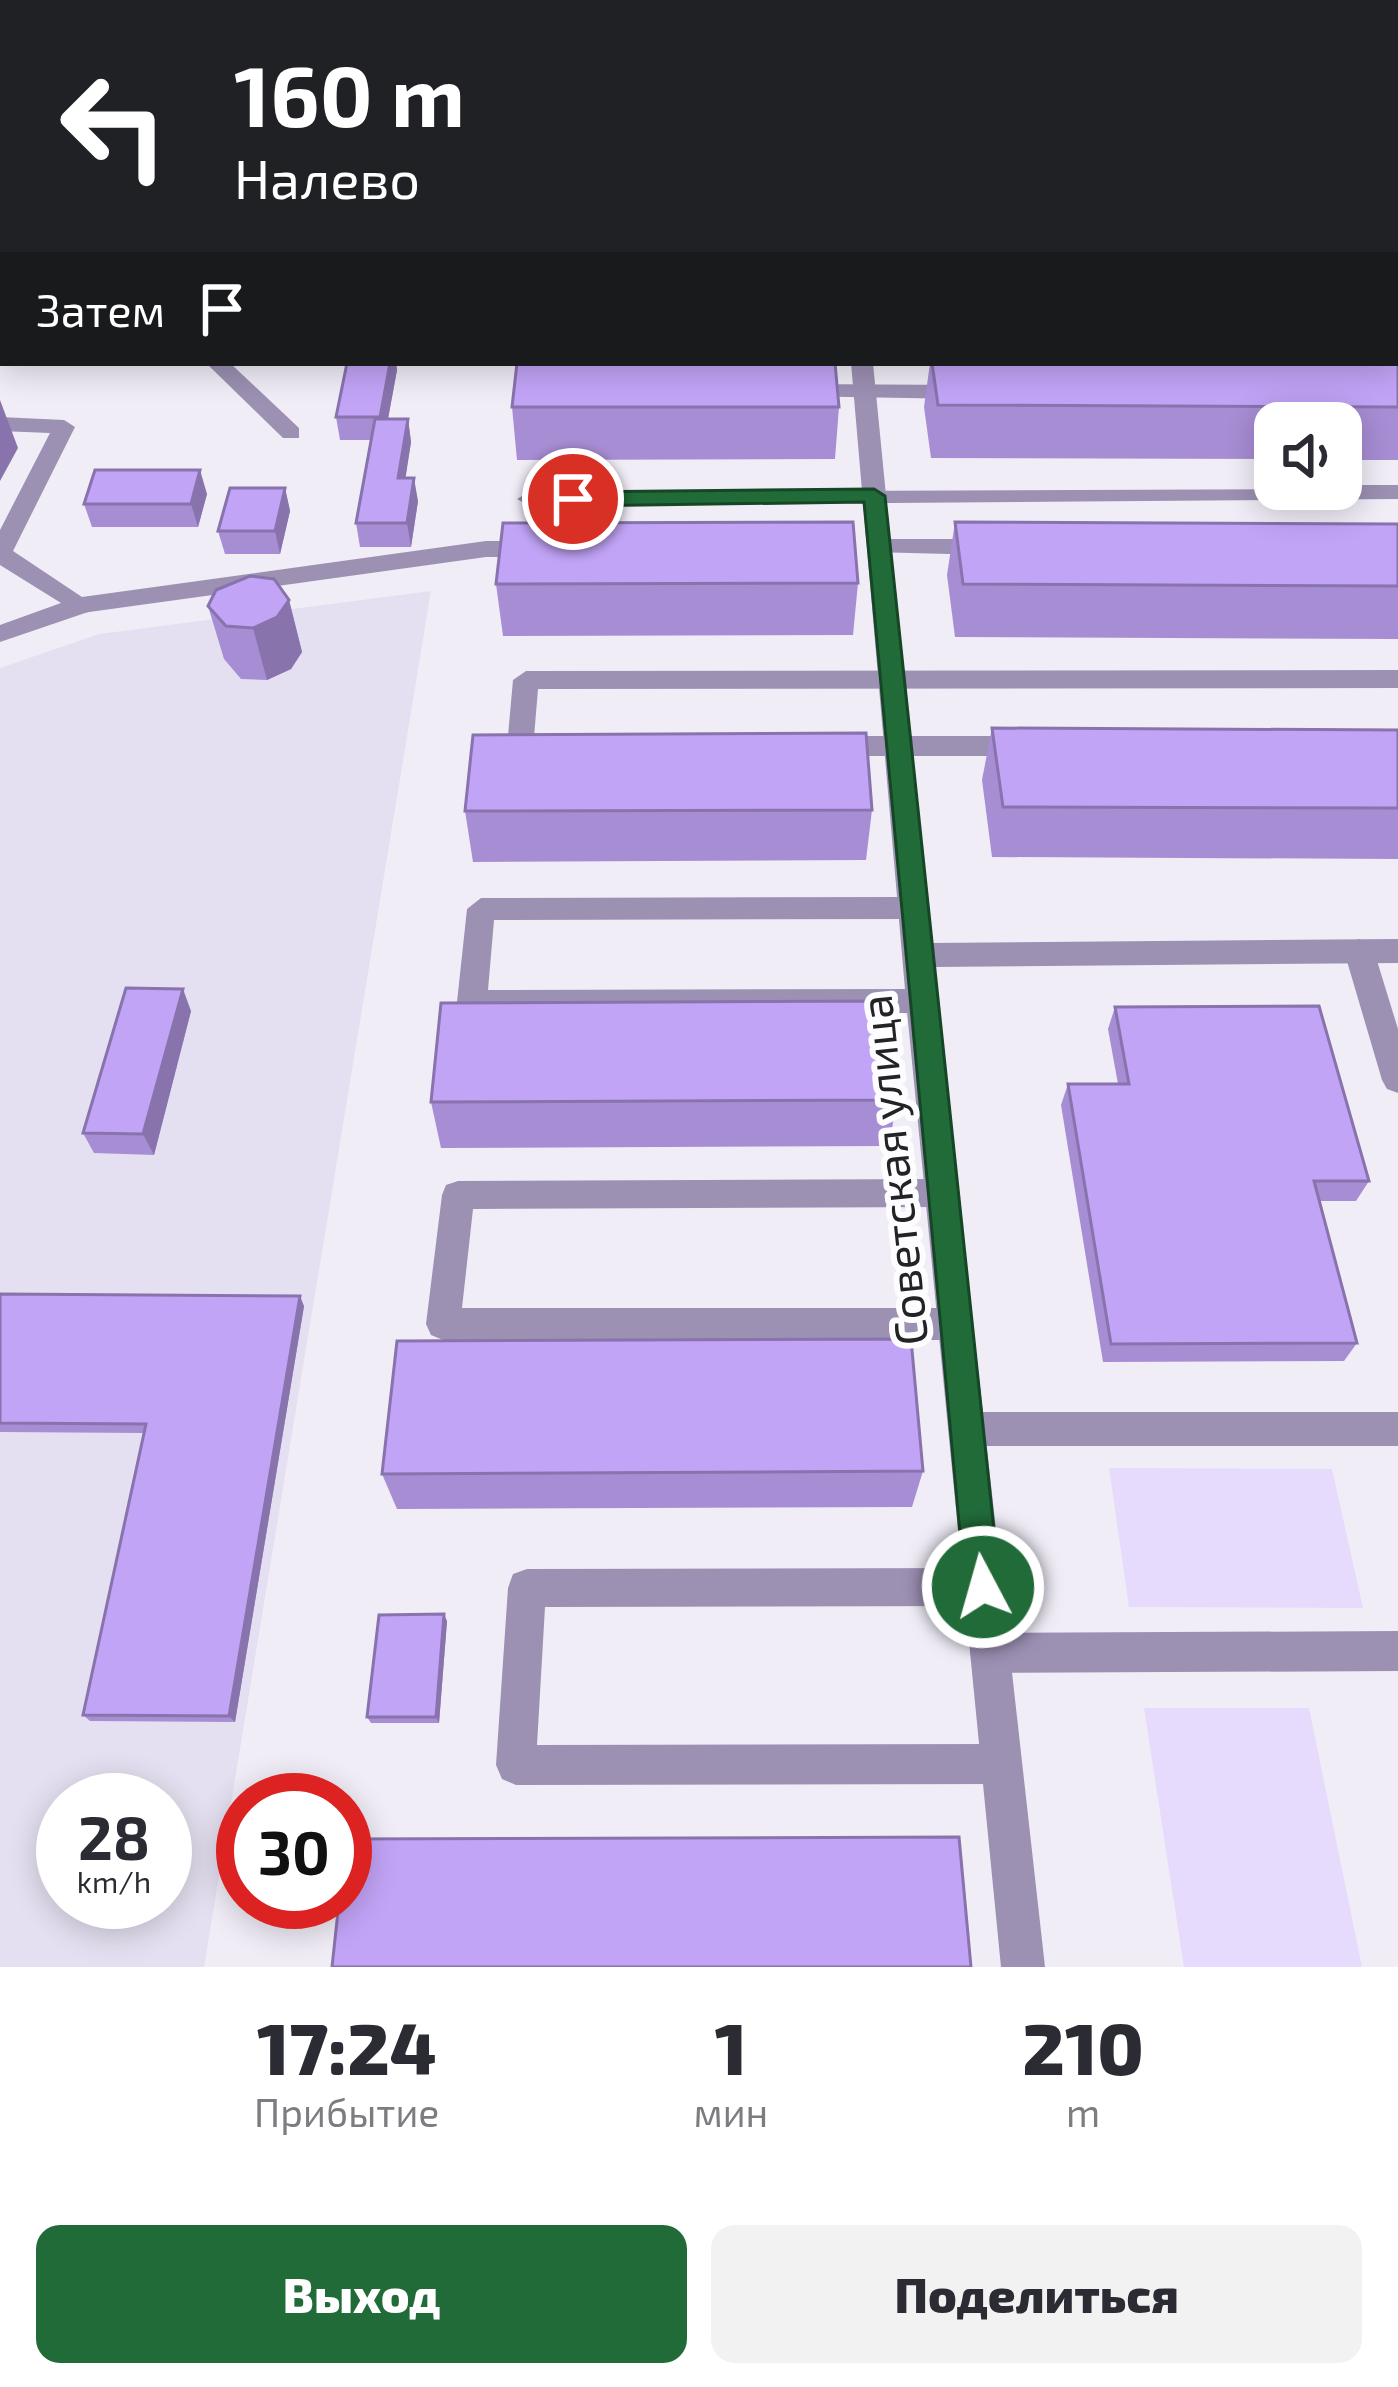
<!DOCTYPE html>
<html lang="ru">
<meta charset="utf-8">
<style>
body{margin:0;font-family:"Exo 2",sans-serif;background:#f2f2f3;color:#2b2b33;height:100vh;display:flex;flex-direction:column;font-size:45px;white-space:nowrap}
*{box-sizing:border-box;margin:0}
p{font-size:39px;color:#7c7c81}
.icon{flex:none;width:66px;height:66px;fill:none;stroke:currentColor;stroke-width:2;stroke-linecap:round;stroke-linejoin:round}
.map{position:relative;height:1967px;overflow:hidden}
.side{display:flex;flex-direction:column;background:#fff;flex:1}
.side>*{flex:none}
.top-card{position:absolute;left:0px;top:0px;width:1398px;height:366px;box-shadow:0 6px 30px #0003;background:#202124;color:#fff;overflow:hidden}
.buttons{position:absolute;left:1254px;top:402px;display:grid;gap:24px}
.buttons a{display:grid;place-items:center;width:108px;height:108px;border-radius:24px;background:#fff;box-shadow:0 6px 30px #0003;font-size:60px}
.speed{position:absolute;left:36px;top:1773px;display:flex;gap:24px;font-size:60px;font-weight:700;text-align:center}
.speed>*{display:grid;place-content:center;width:156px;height:156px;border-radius:50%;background:#fff;box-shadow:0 6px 30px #0003;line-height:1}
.speed small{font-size:30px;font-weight:400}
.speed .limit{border:18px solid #d22;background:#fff;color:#111}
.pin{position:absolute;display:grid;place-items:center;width:102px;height:102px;color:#fff;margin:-51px;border:6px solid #fff;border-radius:50%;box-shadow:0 3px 12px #0007}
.me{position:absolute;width:132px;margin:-66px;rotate:354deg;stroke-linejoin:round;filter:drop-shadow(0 0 9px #0008)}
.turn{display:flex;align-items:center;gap:42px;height:252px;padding:0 36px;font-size:54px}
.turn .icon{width:156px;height:156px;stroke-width:2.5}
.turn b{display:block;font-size:84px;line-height:102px}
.then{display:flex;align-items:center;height:114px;padding:0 36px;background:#0003;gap:24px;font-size:45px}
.eta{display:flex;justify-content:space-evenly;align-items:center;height:204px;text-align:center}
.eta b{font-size:72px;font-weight:800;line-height:84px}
.action{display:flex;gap:24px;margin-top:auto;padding:24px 36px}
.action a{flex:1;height:138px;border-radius:24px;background:#216b39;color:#fff;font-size:48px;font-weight:800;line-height:138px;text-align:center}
.action a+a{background:#f2f2f3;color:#2b2b33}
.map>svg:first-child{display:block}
.built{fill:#e5e0f1;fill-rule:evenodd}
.green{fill:#e6dbfc}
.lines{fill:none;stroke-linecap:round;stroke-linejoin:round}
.lane{fill:#9c90b3;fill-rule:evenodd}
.street{fill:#9c90b3;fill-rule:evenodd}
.wall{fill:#a78dd4}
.shaded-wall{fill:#8873ad}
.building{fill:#c2a4f7;stroke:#8873ad;stroke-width:3}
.route{fill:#216b39;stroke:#154625;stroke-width:3}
.labels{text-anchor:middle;stroke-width:12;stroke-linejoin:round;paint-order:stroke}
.street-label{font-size:45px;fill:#232225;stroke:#fdfcfe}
</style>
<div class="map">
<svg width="1398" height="1967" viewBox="0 0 1398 1967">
<rect width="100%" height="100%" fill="#f0edf7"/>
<!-- built -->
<path class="built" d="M431,591L204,1967H0V668L99,634ZM63,1800H165V1902H63Z"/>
<!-- green -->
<g class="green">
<polygon points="1109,1468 1332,1469 1363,1608 1129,1607"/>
<polygon points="1144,1708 1309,1708 1362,1967 1184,1967"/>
</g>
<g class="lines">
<!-- lane -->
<g class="lane">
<rect x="687" y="0" width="16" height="3"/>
<rect x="0" y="71" width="3" height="10"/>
<rect x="1395" y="72" width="3" height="10"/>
<polygon points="1395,256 1398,257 1398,274 1395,273"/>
<rect x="1395" y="318" width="3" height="12"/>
<polygon points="206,363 230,363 299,428 299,438 283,438"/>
<polygon points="798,384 966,385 977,392 966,399 790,396 787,391"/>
<polygon points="0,417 64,420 75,427 13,551 94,605 91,611 0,642 0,625 61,603 0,565 0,530 50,433 0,431"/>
<polygon points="1341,485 1398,485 1398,499 529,506 517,499 529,492 1341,489"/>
<polygon points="879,539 990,539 1002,547 990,555 870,552 867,547"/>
<path d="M1398,670V688L538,689L534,737L555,740L559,747C549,762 517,762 507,747L513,680L526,671Z"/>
<polygon points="828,736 1026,736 1039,746 1026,756 828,756 815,746"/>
<polygon points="913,897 927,908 913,919 494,920 488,990 921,989 932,992 936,1001 932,1010 921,1013 472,1014 461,1011 457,1002 467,909 481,898"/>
<polygon points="1359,939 1369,943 1374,951 1398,1029 1398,1093 1387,1089 1382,1080 1344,951 1349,943"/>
<polygon points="942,1179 954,1183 958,1193 954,1203 942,1207 473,1209 462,1308 955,1308 967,1313 972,1324 967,1335 955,1340 443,1340 431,1335 426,1324 442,1195 446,1185 458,1181"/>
<polygon points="966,1412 1398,1412 1398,1446 966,1446 953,1441 948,1429 953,1417"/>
<polygon points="983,1568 997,1573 1002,1587 997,1601 983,1606 545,1607 537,1745 1002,1744 1016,1750 1022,1764 1016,1778 1002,1784 516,1785 502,1779 496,1765 508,1588 513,1574 527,1569"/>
<polygon points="1398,1631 1398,1671 990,1673 976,1667 970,1653 976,1639 990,1633"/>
</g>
<!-- street -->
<g class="street">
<rect x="1395" y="224" width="3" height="12"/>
<polygon points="851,363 873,363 930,943 1398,939 1398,963 933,967 1045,1967 1001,1967 906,1001"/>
<polygon points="486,541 537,541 549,549 537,557 486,557 82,613 70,605 82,597"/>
</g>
</g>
<!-- wall -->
<g class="wall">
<polygon points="1248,0 1398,0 1398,13 1395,13 1395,3 1250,3"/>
<rect x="0" y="108" width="3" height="177"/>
<polygon points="1398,357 1398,460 1341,460 1341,423 1275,423 1275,459 931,458 924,407 930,363 1395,363"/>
<polygon points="347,363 396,363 397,370 388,419 408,419 411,442 405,478 418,501 411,547 360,547 356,523 371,440 340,440 336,417"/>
<polygon points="512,407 839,407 835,459 517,460"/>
<polygon points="285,488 290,511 280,554 225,554 218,531"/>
<polygon points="207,494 198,527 92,527 84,504"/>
<polygon points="955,522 1398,524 1398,639 955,637 947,575"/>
<polygon points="858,583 853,635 503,636 496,584"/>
<polygon points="289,600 302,652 291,669 267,680 241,679 224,659 208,606"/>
<polygon points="992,728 1398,730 1398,859 992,857 982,780"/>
<polygon points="872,810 866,860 473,862 465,811"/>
<polygon points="1115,1007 1369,1181 1356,1201 1320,1201 1357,1343 1344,1361 1103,1362 1061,1105 1068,1084 1118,1084 1108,1029"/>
<polygon points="191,1011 154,1155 94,1153 83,1133"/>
<polygon points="897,1100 889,1146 441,1148 431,1102"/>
<polygon points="0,1294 304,1306 235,1722 90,1721 83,1715 144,1433 0,1432"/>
<polygon points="923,1471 912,1507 397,1509 382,1474"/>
<polygon points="447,1621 439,1723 371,1723 367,1717"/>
</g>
<!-- shaded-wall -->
<g class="shaded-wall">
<polygon points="390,363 396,363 397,370 384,440 380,417"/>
<polygon points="0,400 18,448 0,481"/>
<polygon points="408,419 411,442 402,501 398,478"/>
<polygon points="200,470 207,494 198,527 191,504"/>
<polygon points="414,478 418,501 411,547 407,523"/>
<polygon points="285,488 290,511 280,554 275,531"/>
<polygon points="289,600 302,652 291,669 267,680 253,628"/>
<polygon points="183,989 191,1011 154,1155 143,1134"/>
<polygon points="300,1296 304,1306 235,1722 229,1716"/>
<polygon points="444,1614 447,1621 439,1723 436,1717"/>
</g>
<!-- building -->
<g class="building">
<polygon points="1145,0 1213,0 1214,3 1146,3"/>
<polygon points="1270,0 1362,0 1363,3 1272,3"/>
<rect x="0" y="108" width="3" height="154"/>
<polygon points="1395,357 1398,357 1398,407 938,405 932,363 1395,363"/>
<polygon points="347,363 390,363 380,417 336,417"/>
<polygon points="517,363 835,363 839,407 512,407"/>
<polygon points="375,419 408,419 398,478 414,478 407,523 356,523"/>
<polygon points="95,470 200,470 191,504 84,504"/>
<polygon points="230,488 285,488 275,531 218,531"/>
<polygon points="853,522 858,583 496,584 503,523"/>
<polygon points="955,522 1398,524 1398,586 963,584"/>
<polygon points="250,576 274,579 289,600 277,617 253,628 226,626 208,606 216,590"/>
<polygon points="992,728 1398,730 1398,808 1003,807"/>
<polygon points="866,733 872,810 465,811 473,735"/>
<polygon points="126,988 183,989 143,1134 83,1133"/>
<polygon points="887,1001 897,1100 431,1102 441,1003"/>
<polygon points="1319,1006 1369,1181 1314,1181 1357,1343 1111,1344 1068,1084 1129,1084 1115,1007"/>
<polygon points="0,1294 300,1296 229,1716 83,1715 146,1424 0,1423"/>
<polygon points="911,1339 923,1471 382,1474 397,1341"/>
<polygon points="444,1614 436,1717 367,1717 379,1615"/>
<polygon points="959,1837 971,1967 332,1967 339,1902 345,1902 346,1839"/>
</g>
<!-- route -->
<polygon class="route" points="874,489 885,496 1000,1587 995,1599 983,1604 971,1599 965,1587 864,502 573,506 562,499 573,492"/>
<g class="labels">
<!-- street labels -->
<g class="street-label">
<text transform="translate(894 1170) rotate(-96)" y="16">Советская улица</text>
</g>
</g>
</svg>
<div class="buttons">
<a><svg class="icon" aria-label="sound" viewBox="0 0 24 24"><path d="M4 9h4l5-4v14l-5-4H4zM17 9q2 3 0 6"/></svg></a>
</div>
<div class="speed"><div>28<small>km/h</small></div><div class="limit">30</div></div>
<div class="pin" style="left:573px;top:499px;background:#d93025"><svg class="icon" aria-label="arrive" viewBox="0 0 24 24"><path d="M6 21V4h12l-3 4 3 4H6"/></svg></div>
<svg class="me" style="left:983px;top:1587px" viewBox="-20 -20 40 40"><circle r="17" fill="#216b39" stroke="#fff" stroke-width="3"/><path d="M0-11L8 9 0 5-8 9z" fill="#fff"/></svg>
<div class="top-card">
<div class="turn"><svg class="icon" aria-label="left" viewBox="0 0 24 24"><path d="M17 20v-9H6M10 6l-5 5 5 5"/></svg><div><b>160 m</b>Налево</div></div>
<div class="then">Затем<svg class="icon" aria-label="arrive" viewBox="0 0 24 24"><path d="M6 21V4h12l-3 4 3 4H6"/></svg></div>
</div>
</div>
<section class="side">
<div class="eta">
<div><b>17:24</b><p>Прибытие</p></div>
<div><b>1</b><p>мин</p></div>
<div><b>210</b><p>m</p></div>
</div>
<div class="action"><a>Выход</a><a>Поделиться</a></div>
</section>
